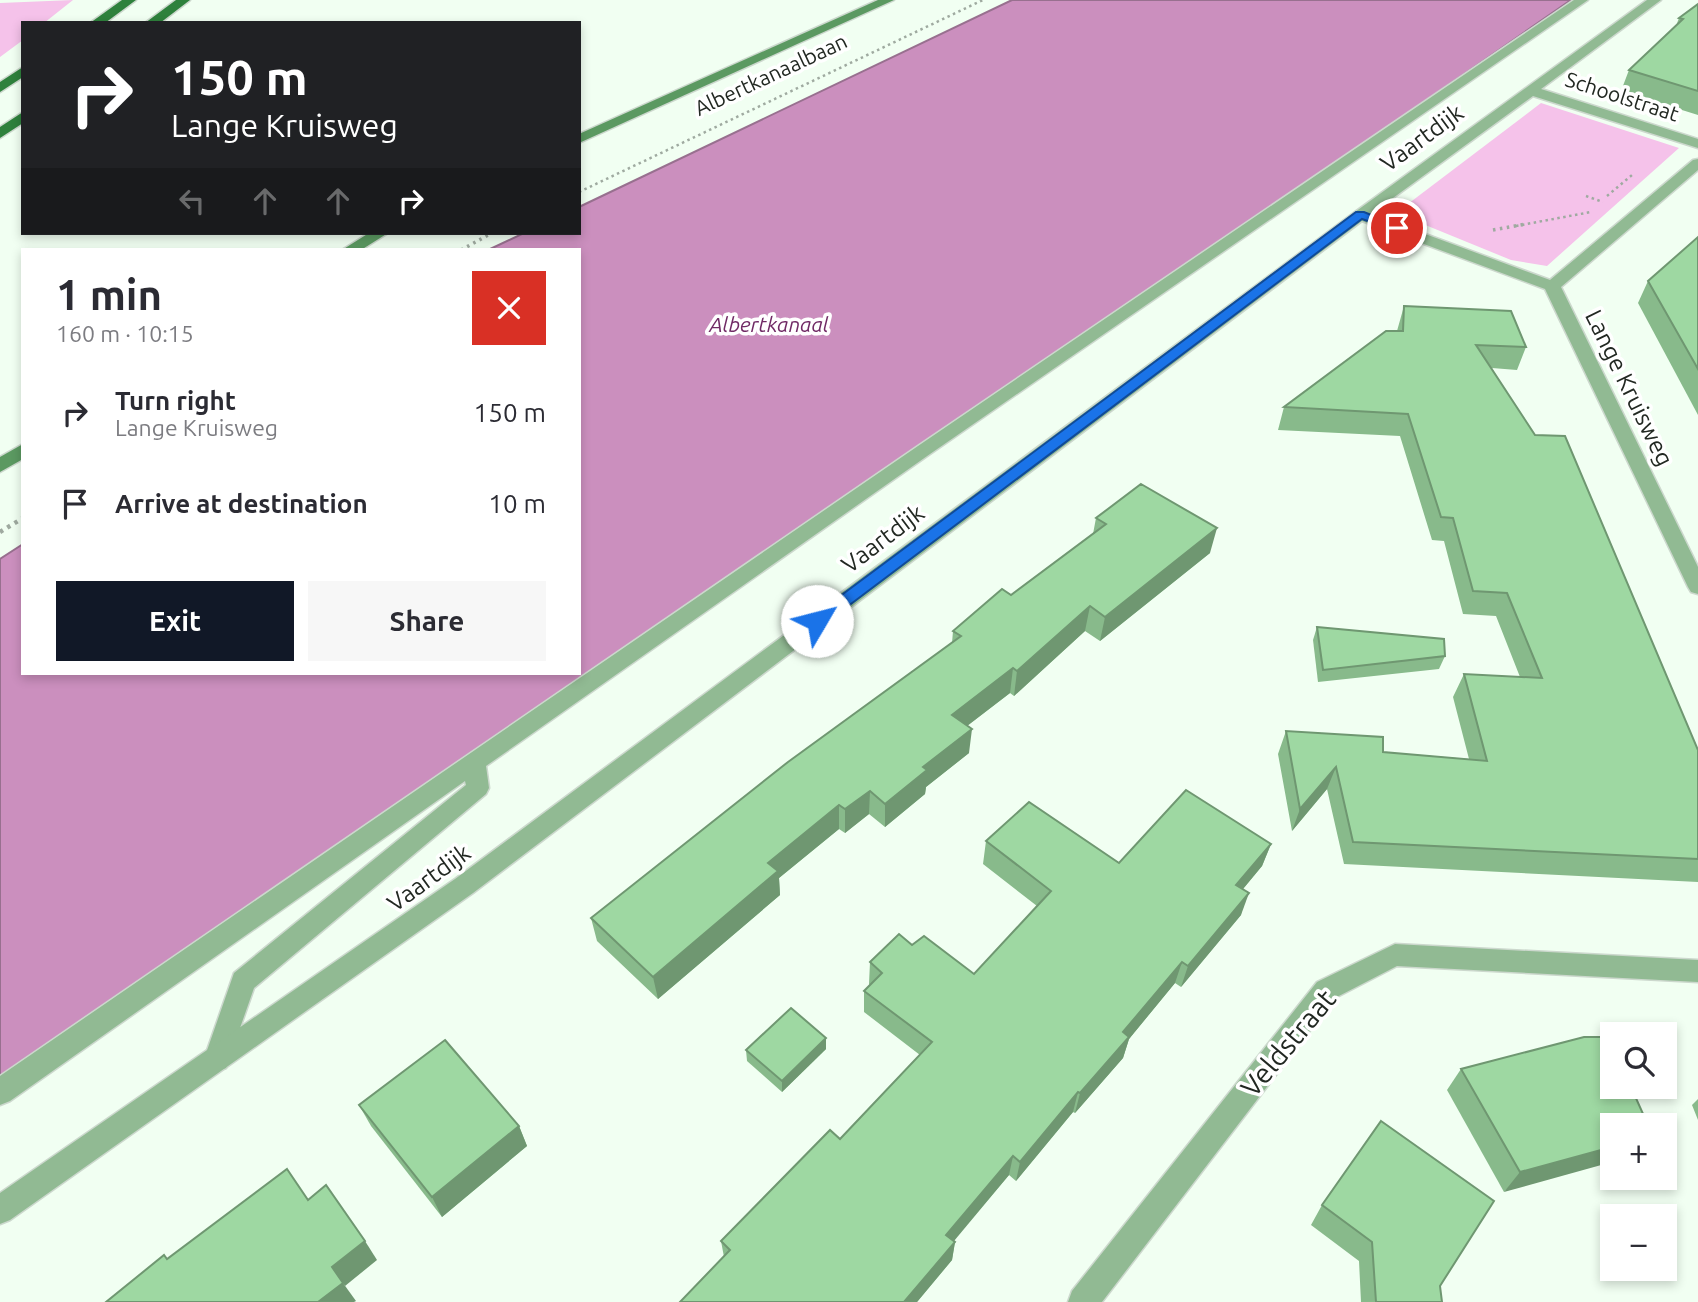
<!DOCTYPE html>
<meta charset="utf-8">
<style>
body{margin:0;font-family:Ubuntu,sans-serif;background:#f7f7f7;color:#2b2b33;height:100vh;display:flex;flex-direction:column;font-size:26px;white-space:nowrap}
*{box-sizing:border-box;margin:0}
p{font-size:23px;color:#7c7c81}
.icon{flex:none;width:38px;height:38px;fill:none;stroke:currentColor;stroke-width:2;stroke-linecap:round;stroke-linejoin:round}
.map{position:relative;flex:1;overflow:hidden}
.details{position:absolute;left:21px;top:248px;width:560px;height:427px;display:flex;flex-direction:column;background:#fff;border-radius:0px;box-shadow:0 4px 10px #0003}
.details>*{flex:none}
.top-card{position:absolute;left:21px;top:21px;width:560px;height:214px;border-radius:0px;box-shadow:0 4px 10px #0003;background:#202124;color:#fff;overflow:hidden}
.buttons{position:absolute;left:1600px;top:1022px;display:grid;gap:14px}
.buttons a{display:grid;place-items:center;width:77px;height:77px;border-radius:0px;background:#fff;box-shadow:0 4px 10px #0003;font-size:35px}
.pin{position:absolute;display:grid;place-items:center;width:60px;height:60px;color:#fff;margin:-30px;border:4px solid #fff;border-radius:50%;box-shadow:0 2px 7px #0007}
.me{position:absolute;width:77px;margin:-38px;rotate:53deg;stroke-linejoin:round;filter:drop-shadow(0 0 5px #0008)}
.turn{display:flex;align-items:center;gap:24px;height:147px;padding:0 35px;font-size:32px}
.turn .icon{width:91px;height:91px;stroke-width:2.5}
.turn b{display:block;font-size:49px;line-height:60px}
.lanes{display:flex;align-items:center;height:66px;padding:0 35px;background:#0003;justify-content:center;gap:35px;direction:ltr}
.lanes .off{opacity:.35}
.round{display:grid;place-items:center;flex:none;width:74px;height:74px;border-radius:0px;background:#f7f7f7}
.head{display:flex;align-items:center;justify-content:space-between;height:119px;padding:0 35px}
h1{font-size:42px;font-weight:700;line-height:52px}
.cta{display:flex;gap:14px;margin-top:auto;padding:14px 35px}
.cta a{flex:1;height:80px;border-radius:0px;background:#111827;color:#fff;font-size:28px;font-weight:700;line-height:80px;text-align:center}
.cta a+a{background:#f7f7f7;color:#2b2b33}
ul{padding:0;list-style:none}
li{display:flex;align-items:center;gap:21px;height:91px;padding:0 35px}
li div{flex:1}
li b{display:block;font-size:26px}
li em{font-style:normal}
.map>svg:first-child{display:block}
.green{fill:#f5c2ea}
.water{fill:#cb8fbe;stroke:#98708f;stroke-width:2}
.lines{fill:none;stroke-linecap:round;stroke-linejoin:round}
.lane-casing{stroke:#ccd8cd;stroke-width:3}
.street-casing{stroke:#ccd8cd;stroke-width:3}
.secondary-casing{stroke:#ccd8cd;stroke-width:3}
.primary-casing{stroke:#ccd8cd;stroke-width:3}
.path-far2{stroke:#9faaa0;stroke-width:2.5;stroke-dasharray:2.5 3.5;stroke-linecap:butt}
.path-far1{stroke:#9faaa0;stroke-width:3.5;stroke-dasharray:2.5 4.5;stroke-linecap:butt}
.path{stroke:#9faaa0;stroke-width:4.5;stroke-dasharray:3.5 5;stroke-linecap:butt}
.lane{fill:#91ba93;fill-rule:evenodd}
.street{fill:#91ba93;fill-rule:evenodd}
.secondary{fill:#5b9961;fill-rule:evenodd}
.primary{fill:#2e813c;fill-rule:evenodd}
.wall{fill:#88ba8b}
.shaded-wall{fill:#6f9771}
.building{fill:#9ed8a2;stroke:#6f9771;stroke-width:2}
.route{fill:#1a73e8;stroke:#114b97;stroke-width:2}
.labels{text-anchor:middle;stroke-width:7;stroke-linejoin:round;paint-order:stroke}
.far-street-label{font-size:21px;fill:#222822;stroke:#fff}
.far-water-label{font-size:21px;font-style:italic;fill:#702a65;stroke:#fff}
.street-label{font-size:24px;fill:#222822;stroke:#fff}
.near-street-label{font-size:28px;fill:#222822;stroke:#fff}
</style>
<div class="map">
<svg width="1698" height="1302" viewBox="0 0 1698 1302">
<rect width="100%" height="100%" fill="#f1fff2"/>
<!-- green -->
<g class="green">
<polygon points="73,0 44,23 23,23 23,40 0,57 0,3"/>
<polygon points="1541,103 1679,148 1547,266 1511,260 1396,213"/>
</g>
<!-- water -->
<polygon class="water" points="1012,0 1571,0 218,938 0,1085 0,559 23,544 23,674 579,674 579,250 488,250 524,233 579,233 579,207"/>
<g class="lines">
<defs>
<polygon id="lane" points="1574,0 1588,0 930,454 486,766 489,788 486,794 254,988 226,1068 217,1071 208,1068 204,1059 234,973 466,785 465,781 10,1101 0,1105 0,1076 918,446"/>
<g id="street">
<polygon points="1647,0 1661,0 1541,89 1698,139 1698,148 1533,96 1371,214 1550,280 1693,160 1698,159 1698,170 1561,287 1698,567 1698,594 1691,592 1688,587 1545,289 1362,221 473,893 10,1220 0,1224 0,1193 455,879 1355,212"/>
<polygon points="1395,944 1698,960 1698,982 1397,966 1335,998 1102,1302 1068,1302 1072,1291 1317,982"/>
</g>
<g id="secondary">
<polygon points="878,0 894,0 579,143 579,134"/>
<polygon points="369,233 388,233 361,250 342,250"/>
<polygon points="23,444 23,459 0,472 0,457"/>
</g>
<g id="primary">
<polygon points="122,0 136,0 105,23 90,23"/>
<polygon points="176,0 190,0 160,23 145,23"/>
<polygon points="23,67 23,77 0,92 0,82"/>
<polygon points="23,112 23,123 0,138 0,127"/>
</g>
</defs>
<!-- lane casing -->
<use href="#lane" class="lane-casing"/>
<!-- street casing -->
<use href="#street" class="street-casing"/>
<!-- secondary casing -->
<use href="#secondary" class="secondary-casing"/>
<!-- primary casing -->
<use href="#primary" class="primary-casing"/>
<!-- path-far2 -->
<g class="path-far2">
<polyline points="579,192 983,0"/>
<polyline points="1586,196 1603,202"/>
<polyline points="1607,196 1632,175"/>
<polyline points="1516,226 1591,212"/>
</g>
<!-- path-far1 -->
<g class="path-far1">
<polyline points="1493,230 1526,224"/>
<polyline points="461,250 492,233"/>
</g>
<!-- path -->
<polyline class="path" points="0,532 23,518"/>
<!-- lane -->
<use href="#lane" class="lane"/>
<!-- street -->
<use href="#street" class="street"/>
<!-- secondary -->
<use href="#secondary" class="secondary"/>
<!-- primary -->
<use href="#primary" class="primary"/>
</g>
<!-- wall -->
<g class="wall">
<polygon points="1698,4 1698,115 1621,91 1629,70 1676,26 1679,18"/>
<polygon points="1698,237 1698,415 1638,303 1648,281"/>
<polygon points="1404,306 1526,347 1517,370 1492,368 1698,750 1698,882 1344,864 1327,789 1292,831 1278,754 1286,731 1383,752 1469,759 1453,697 1464,674 1520,677 1496,616 1463,614 1444,541 1432,540 1400,436 1278,430 1284,407 1397,331"/>
<polygon points="1096,518 1210,553 1100,641 1085,631 1014,696 1010,693 967,726 969,753 926,787 925,794 885,827 869,814 845,833 839,829 779,878 780,895 658,999 597,941 591,918 952,643 953,631 1011,595 1093,534"/>
<polygon points="1317,627 1445,656 1439,669 1318,682 1313,640"/>
<polygon points="986,841 1119,863 1271,844 1262,866 1243,889 1241,915 1181,987 1175,983 1129,1039 1123,1058 1075,1113 1073,1112 1016,1181 1009,1175 953,1241 955,1242 952,1260 917,1302 680,1302 724,1257 721,1241 840,1139 920,1055 864,1012 864,991 870,985 869,984 870,962 912,945 974,974 1037,906 983,864"/>
<polygon points="826,1049 782,1092 747,1061 746,1050"/>
<polygon points="1461,1069 1612,1087 1504,1192 1447,1090"/>
<polygon points="1698,1099 1698,1120 1692,1105"/>
<polygon points="359,1105 519,1126 527,1146 442,1217 371,1126"/>
<polygon points="1322,1205 1440,1286 1442,1302 1361,1302 1359,1261 1311,1225"/>
</g>
<!-- shaded-wall -->
<g class="shaded-wall">
<polygon points="1217,528 1210,553 1100,641 1105,617"/>
<polygon points="1090,606 1085,631 1014,696 1017,671"/>
<polygon points="1013,668 1010,693 950,739 952,715"/>
<polygon points="972,729 969,753 926,787 925,794 885,827 885,804 923,767"/>
<polygon points="1336,767 1327,789 1292,831 1300,809"/>
<polygon points="870,791 869,814 845,833 845,809"/>
<polygon points="839,805 839,829 779,878 780,895 658,999 653,977 768,863"/>
<polygon points="1271,844 1262,866 1228,907 1236,885"/>
<polygon points="1249,893 1241,915 1181,987 1188,966"/>
<polygon points="1182,962 1175,983 1129,1039 1123,1058 1075,1113 1080,1093 1123,1032"/>
<polygon points="826,1038 826,1049 782,1092 782,1081"/>
<polygon points="1078,1092 1073,1112 1016,1181 1020,1162"/>
<polygon points="519,1126 527,1146 442,1217 432,1197"/>
<polygon points="1612,1147 1612,1162 1504,1192 1520,1172"/>
<polygon points="1013,1156 1009,1175 944,1253 946,1235"/>
<polygon points="365,1241 377,1260 345,1286 332,1267"/>
<polygon points="955,1242 952,1260 917,1302 904,1302"/>
<polygon points="343,1283 356,1301 354,1302 318,1302"/>
</g>
<!-- building -->
<g class="building">
<polygon points="1698,4 1698,91 1629,70 1683,19 1679,18"/>
<polygon points="1698,237 1698,369 1648,281"/>
<polygon points="1404,306 1511,311 1526,347 1476,345 1535,435 1565,436 1698,750 1698,859 1353,842 1336,767 1300,809 1286,731 1383,737 1383,752 1487,761 1464,674 1542,678 1507,593 1473,591 1453,518 1441,517 1408,414 1284,407 1386,331 1403,331"/>
<polygon points="1141,484 1217,528 1105,617 1090,606 1017,671 1013,668 952,715 972,729 923,767 927,770 885,804 870,791 845,809 839,805 768,863 778,871 653,977 591,918 788,762 961,636 953,631 1002,589 1011,595 1106,524 1096,518"/>
<polygon points="1317,627 1444,639 1445,656 1323,670"/>
<polygon points="1186,790 1271,844 1236,885 1249,893 1188,966 1182,962 1123,1032 1129,1037 1080,1093 1078,1092 1020,1162 1013,1156 946,1235 955,1242 904,1302 680,1302 730,1250 721,1241 830,1130 840,1139 932,1042 864,991 882,973 870,962 899,934 912,945 924,936 974,974 1051,891 986,841 1029,802 1119,863"/>
<polygon points="791,1008 826,1038 782,1081 746,1050"/>
<polygon points="1584,1037 1610,1037 1612,1041 1612,1087 1631,1087 1648,1125 1612,1125 1612,1147 1520,1172 1461,1069"/>
<polygon points="445,1040 519,1126 432,1197 359,1105"/>
<polygon points="1381,1121 1494,1201 1440,1286 1442,1302 1376,1302 1372,1242 1322,1205"/>
<polygon points="287,1169 308,1200 326,1185 365,1241 332,1267 343,1283 318,1302 106,1302 164,1255 167,1259"/>
</g>
<!-- route -->
<polygon class="route" points="1356,212 1364,212 1403,228 1397,232 1362,219 823,625 812,625 810,621 812,617"/>
<g class="labels">
<!-- far-street labels -->
<g class="far-street-label">
<text transform="translate(771 75) rotate(-25)" y="7">Albertkanaalbaan</text>
<text transform="translate(1622 97) rotate(18)" y="7">Schoolstraat</text>
</g>
<!-- far-water labels -->
<g class="far-water-label">
<text x="769" y="332">Albertkanaal</text>
</g>
<!-- street labels -->
<g class="street-label">
<text transform="translate(1422 138) rotate(-36)" y="8">Vaartdijk</text>
<text transform="translate(1629 388) rotate(64)" y="8">Lange Kruisweg</text>
<text transform="translate(883 539) rotate(-37)" y="8">Vaartdijk</text>
<text transform="translate(429 878) rotate(-36)" y="8">Vaartdijk</text>
</g>
<!-- near-street labels -->
<g class="near-street-label">
<text transform="translate(1288 1043) rotate(-50)" y="10">Veldstraat</text>
</g>
</g>
</svg>
<div class="buttons">
<a><svg class="icon" aria-label="search" viewBox="0 0 24 24"><circle cx="10" cy="10" r="6"/><path d="M15 15l6 6"/></svg></a>
<a>+</a>
<a>−</a>
</div>
<div class="pin" style="left:1397px;top:228px;background:#d93025"><svg class="icon" aria-label="arrive" viewBox="0 0 24 24"><path d="M6 21V4h12l-3 4 3 4H6"/></svg></div>
<svg class="me" style="left:817px;top:621px" viewBox="-20 -20 40 40"><circle r="19" fill="#fff"/><path d="M0-13L10 11 0 6-10 11z" fill="#1a73e8"/></svg>
<div class="top-card">
<div class="turn"><svg class="icon" aria-label="right" viewBox="0 0 24 24"><path d="M7 20v-9h11M14 6l5 5-5 5"/></svg><div><b>150 m</b>Lange Kruisweg</div></div>
<div class="lanes"><svg class="icon off" aria-label="left" viewBox="0 0 24 24"><path d="M17 20v-9H6M10 6l-5 5 5 5"/></svg><svg class="icon off" aria-label="ahead" viewBox="0 0 24 24"><path d="M12 20V5M6 11l6-6 6 6"/></svg><svg class="icon off" aria-label="ahead" viewBox="0 0 24 24"><path d="M12 20V5M6 11l6-6 6 6"/></svg><svg class="icon" aria-label="right" viewBox="0 0 24 24"><path d="M7 20v-9h11M14 6l5 5-5 5"/></svg></div>
</div>
<section class="details">
<div class="head"><div><h1>1 min</h1><p>160 m · 10:15</p></div><a class="round" style="background:#d93025;color:#fff"><svg class="icon" aria-label="close" viewBox="0 0 24 24"><path d="M6 6l12 12M18 6L6 18"/></svg></a></div>
<ul>
<li><svg class="icon" aria-label="right" viewBox="0 0 24 24"><path d="M7 20v-9h11M14 6l5 5-5 5"/></svg><div><b>Turn right</b><p>Lange Kruisweg</p></div><em>150 m</em></li>
<li><svg class="icon" aria-label="arrive" viewBox="0 0 24 24"><path d="M6 21V4h12l-3 4 3 4H6"/></svg><div><b>Arrive at destination</b></div><em>10 m</em></li>
</ul>
<div class="cta"><a>Exit</a><a>Share</a></div>
</section>
</div>
